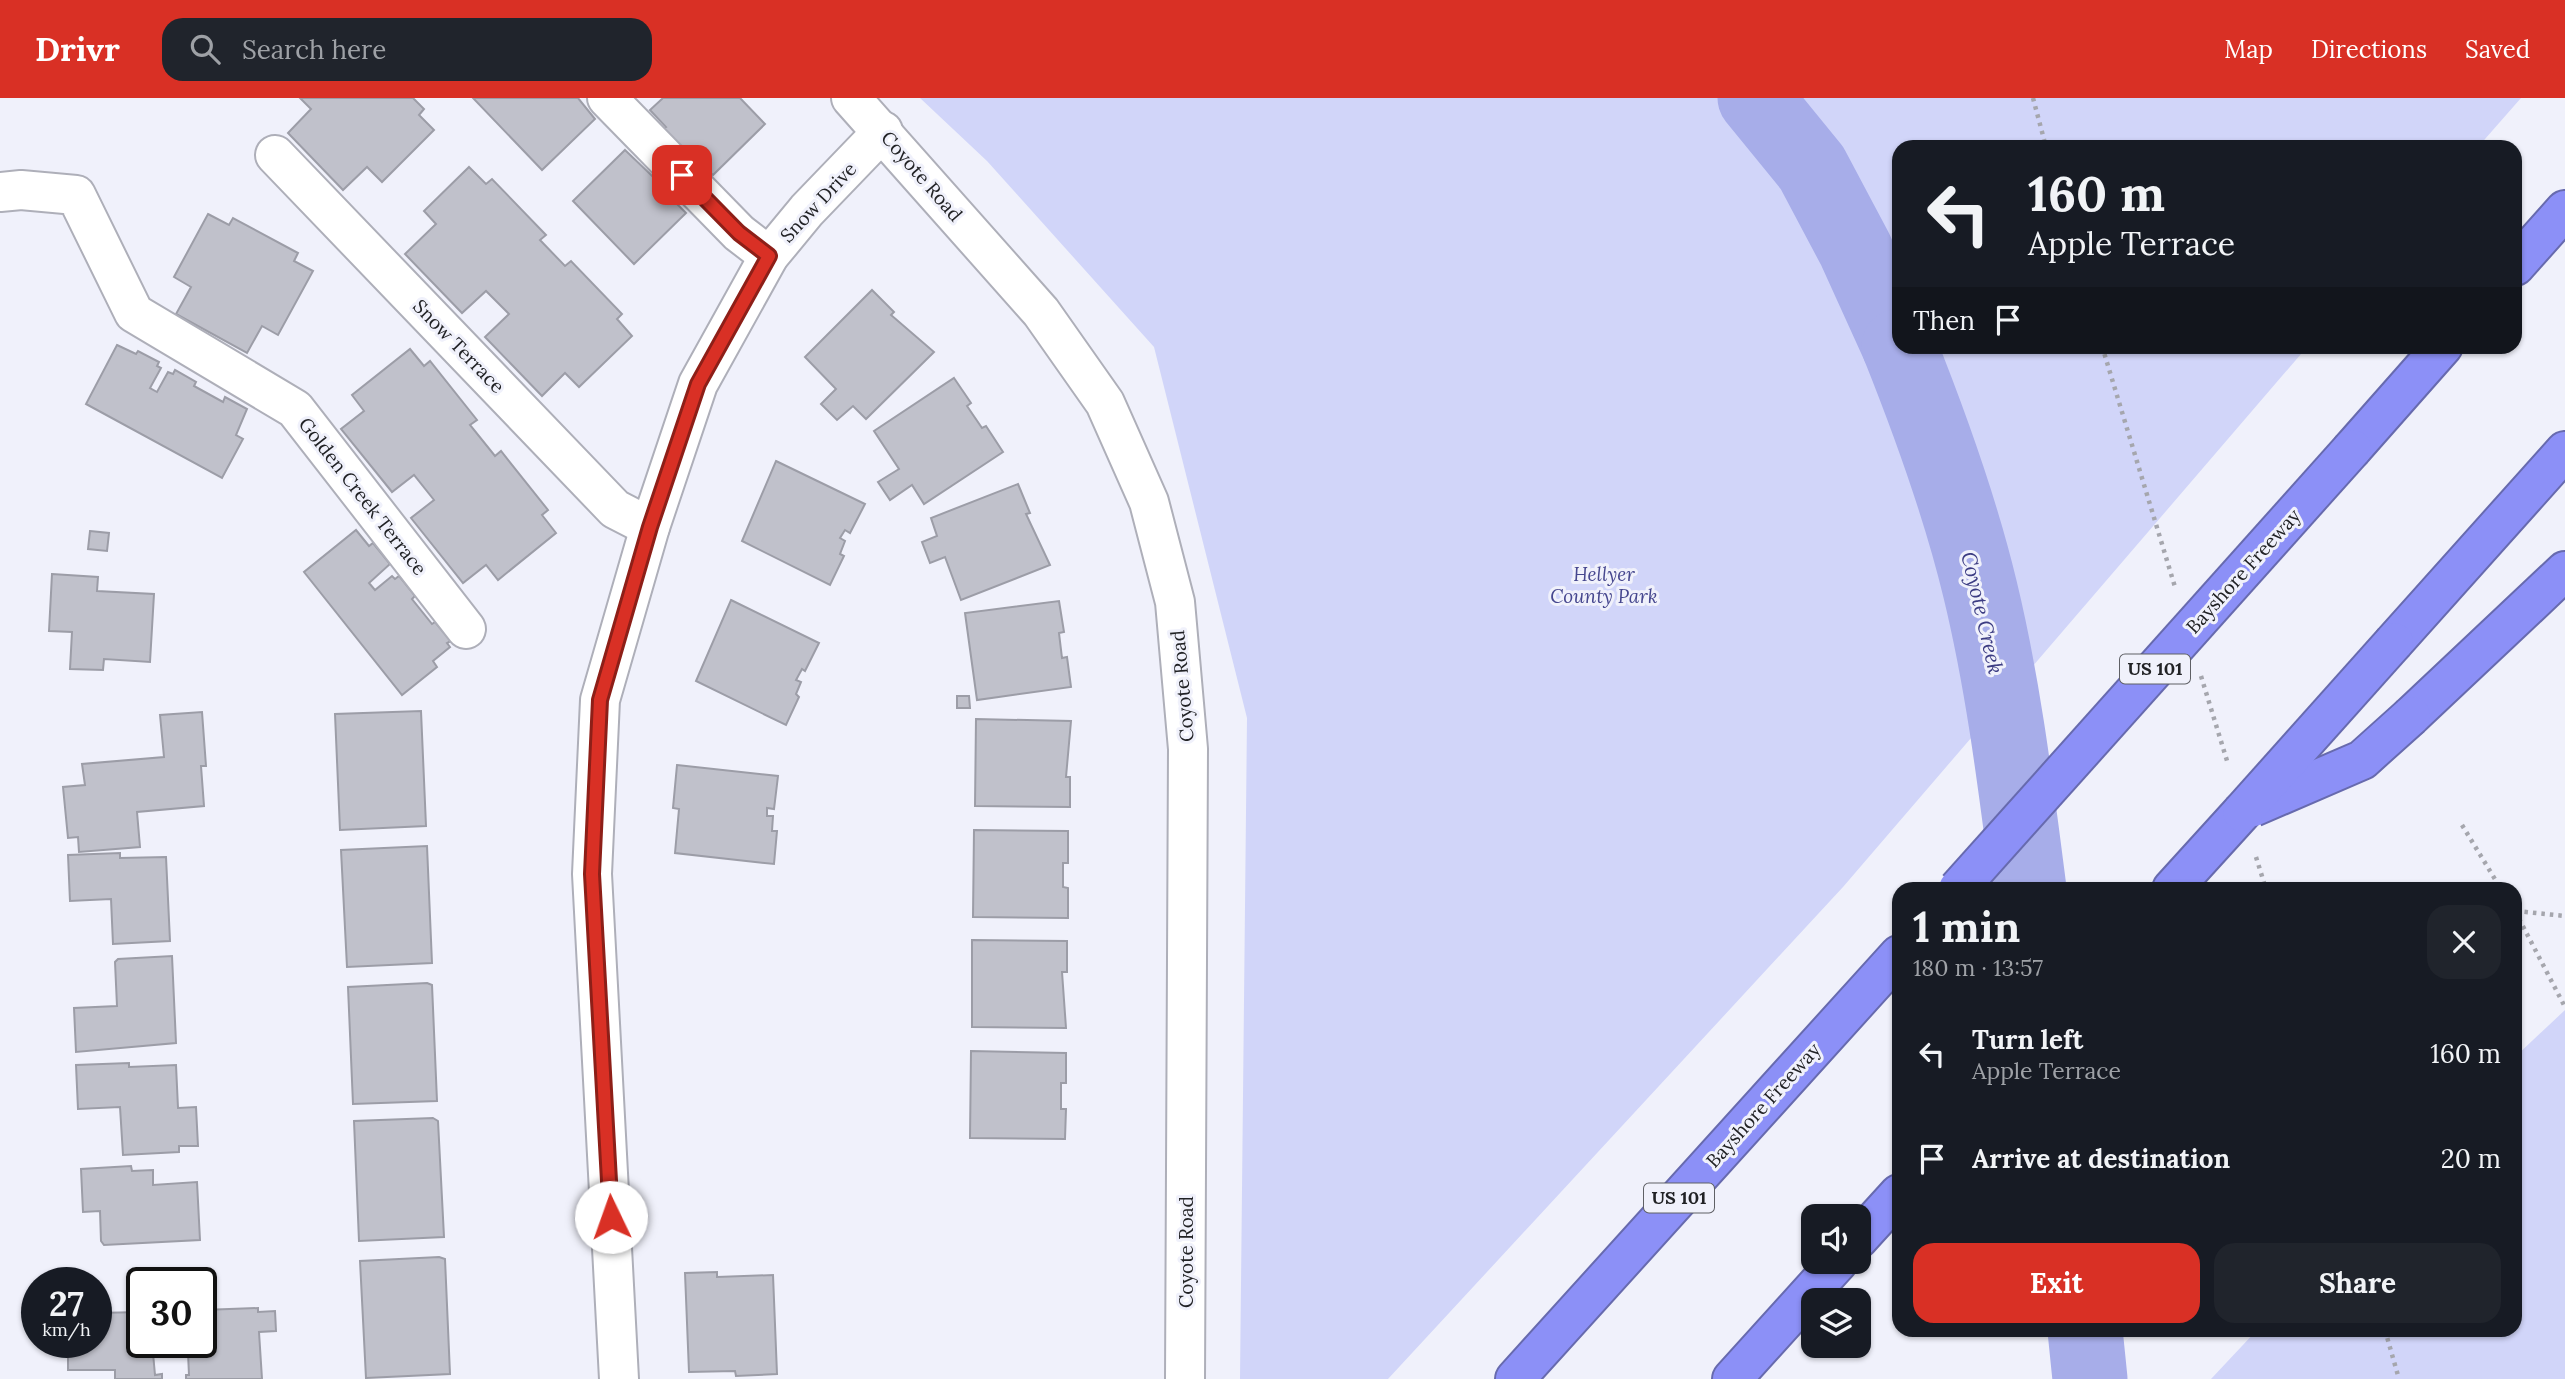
<!DOCTYPE html>
<meta charset="utf-8">
<style>
body{margin:0;font-family:Lora,serif;background:#20242c;color:#f1f3f6;height:100vh;display:flex;flex-direction:column;font-size:26px;white-space:nowrap}
*{box-sizing:border-box;margin:0}
p{font-size:23px;color:#9ea1a6}
.icon{flex:none;width:38px;height:38px;fill:none;stroke:currentColor;stroke-width:2;stroke-linecap:round;stroke-linejoin:round}
.map{position:relative;flex:1;overflow:hidden}
.drawer{position:absolute;left:1892px;top:784px;width:630px;height:455px;display:flex;flex-direction:column;background:#171b24;border-radius:21px;box-shadow:0 2px 5px #0004}
.drawer>*{flex:none}
.banner{position:absolute;left:1892px;top:42px;width:630px;height:214px;border-radius:21px;box-shadow:0 2px 5px #0004;background:#171b24;color:#f1f3f6;overflow:hidden}
.tools{position:absolute;left:1801px;top:1106px;display:grid;gap:14px}
.tools a{display:grid;place-items:center;width:70px;height:70px;border-radius:14px;background:#171b24;box-shadow:0 2px 5px #0004;font-size:35px}
.speed{position:absolute;left:21px;top:1169px;display:flex;gap:14px;font-size:35px;font-weight:700;text-align:center}
.speed>*{display:grid;place-content:center;width:91px;height:91px;border-radius:50%;background:#171b24;box-shadow:0 2px 5px #0004;line-height:1}
.speed small{font-size:18px;font-weight:400}
.speed .limit{border:4px solid #111;border-radius:10px;background:#fff;color:#111}
.pin{position:absolute;display:grid;place-items:center;width:60px;height:60px;color:#fff;margin:-30px;border-radius:14px;box-shadow:0 4px 10px #0006}
.me{position:absolute;width:77px;margin:-38px;rotate:357deg;stroke-linejoin:round;filter:drop-shadow(0 0 5px #0008)}
.turn{display:flex;align-items:center;gap:24px;height:147px;padding:0 21px;font-size:32px}
.turn .icon{width:91px;height:91px;stroke-width:2.5}
.turn b{display:block;font-size:49px;line-height:60px}
.then{display:flex;align-items:center;height:66px;padding:0 21px;background:#0003;gap:14px;font-size:26px}
.round{display:grid;place-items:center;flex:none;width:74px;height:74px;border-radius:21px;background:#20242c}
.summary{display:flex;align-items:center;justify-content:space-between;height:119px;padding:0 21px}
h1{font-size:42px;font-weight:700;line-height:52px}
.action{display:flex;gap:14px;margin-top:auto;padding:14px 21px}
.action a{flex:1;height:80px;border-radius:21px;background:#d93025;color:#fff;font-size:28px;font-weight:700;line-height:80px;text-align:center}
.action a+a{background:#20242c;color:#f1f3f6}
ul{padding:0;list-style:none}
li{display:flex;align-items:center;gap:21px;height:105px;padding:0 21px}
li div{flex:1}
li b{display:block;font-size:26px}
li em{font-style:normal}
header{display:flex;align-items:center;gap:42px;box-sizing:border-box;height:98px;padding:0 35px;background:#d93025;color:#fff}
header strong{font-size:33px}
nav{display:flex;gap:38px;margin-inline-start:auto;font-size:24px}
.search{width:490px;height:63px;background:#20242c;display:flex;align-items:center;gap:18px;box-sizing:border-box;padding:0 24px;border-radius:21px;color:#9ea1a6;font-size:26px}
.map>svg:first-child{display:block}
.green{fill:#d1d5f9}
.lines{fill:none;stroke-linecap:round;stroke-linejoin:round}
.river{stroke:#a7ade9;stroke-width:75}
.building{fill:#c0c1cb;stroke:#9c9da7;stroke-width:2}
.minor-casing{stroke:#aeafb9;stroke-width:42}
.highway-casing{stroke:#676aae;stroke-width:42}
.path{stroke:#a5a6ad;stroke-width:4.5;stroke-dasharray:3.5 5;stroke-linecap:butt}
.minor{stroke:#fff;stroke-width:38}
.highway{stroke:#8c90f7;stroke-width:38}
.highway-bridge-casing{stroke:#676aae;stroke-width:42;stroke-linecap:butt}
.highway-bridge{stroke:#8c90f7;stroke-width:38}
.route-casing{stroke:#8d1f18;stroke-width:18}
.route{stroke:#d93025;stroke-width:12}
.labels{text-anchor:middle;stroke-width:6;stroke-linejoin:round;paint-order:stroke}
.shield{fill:#f0f1fb;stroke:#5f6065;stroke-width:2}
.shield-label{font-size:18px;font-weight:bold;fill:#212225}
.street-label{font-size:19px;fill:#212225;stroke:#f0f1fb}
.park-label{font-size:19px;font-style:italic;fill:#46478f;stroke:#f0f1fb}
.water-label{font-size:21px;font-style:italic;fill:#3c3c83;stroke:#f0f1fb}
</style>
<header>
<strong>Drivr</strong>
<div class="search"><svg class="icon" aria-label="search" viewBox="0 0 24 24"><circle cx="10" cy="10" r="6"/><path d="M15 15l6 6"/></svg>Search here</div>
<nav><a>Map</a><a>Directions</a><a>Saved</a></nav>
</header>
<div class="map">
<svg width="2565" height="1281" viewBox="0 0 2565 1281">
<rect width="100%" height="100%" fill="#f0f1fb"/>
<!-- green -->
<g class="green">
<polygon points="920,0 2521,0 2478,49 1899,49 1899,248 2307,249 1843,789 1388,1281 1240,1281 1247,620 1154,249 987,63"/>
<polygon points="2565,912 2565,1281 2211,1281 2257,1232 2515,1232 2515,959"/>
</g>
<g class="lines">
<!-- river -->
<g class="river">
<polyline points="1755,0 1812,70 1855,151 1899,248"/>
<path d="M1899,248C1931,328 1960,408 1980,491C2004,590 2016,691 2029,791"/>
<polyline points="2085,1232 2090,1281"/>
</g>
</g>
<!-- building -->
<g class="building">
<polygon points="300,0 413,0 424,11 419,17 434,32 382,84 367,69 343,92 288,35 311,11"/>
<polygon points="473,0 578,0 595,21 542,72"/>
<polygon points="663,0 740,0 765,26 713,77 698,63 696,65 663,31 666,29 650,12"/>
<polygon points="625,52 671,96 669,98 686,115 634,166 573,103"/>
<polygon points="469,69 486,86 492,81 546,137 540,142 565,168 571,163 622,216 617,221 632,238 579,289 565,275 542,298 485,239 509,216 486,193 462,215 405,156 436,126 424,113"/>
<polygon points="208,116 229,127 233,120 298,155 294,163 313,173 278,237 262,228 247,255 176,216 191,189 174,179"/>
<polygon points="872,192 894,214 891,217 934,254 866,321 853,308 837,322 821,306 836,291 805,259"/>
<polygon points="117,247 136,256 138,253 159,264 157,268 161,270 150,290 157,294 168,274 173,276 175,272 196,284 194,288 223,304 225,299 247,311 236,337 243,341 222,380 86,306"/>
<polygon points="410,251 424,268 430,263 477,322 470,327 495,358 501,353 548,412 542,417 556,435 498,482 486,467 463,485 411,420 434,402 414,377 392,394 341,331 364,313 352,297"/>
<polygon points="954,280 971,305 967,308 982,330 986,328 1003,354 924,406 912,387 890,402 878,384 899,371 874,333"/>
<polygon points="776,363 865,406 850,435 845,432 840,440 845,443 840,456 844,458 830,487 742,443"/>
<polygon points="1018,386 1030,415 1026,416 1050,467 961,502 945,459 930,465 922,444 937,438 931,420"/>
<polygon points="356,432 369,448 373,445 390,466 369,485 375,492 392,478 395,481 399,478 415,498 412,501 432,526 435,524 451,543 447,545 450,549 433,563 437,569 402,597 304,474"/>
<polygon points="90,433 109,435 107,453 88,451"/>
<polygon points="52,476 98,479 97,493 154,496 150,564 104,561 103,572 70,571 72,534 49,533"/>
<polygon points="731,502 819,545 805,573 802,571 796,582 801,584 796,596 799,599 786,627 696,583"/>
<polygon points="1059,503 1064,534 1059,535 1062,560 1067,559 1071,589 977,602 965,515"/>
<polygon points="957,598 969,598 970,610 957,610"/>
<polygon points="421,613 426,728 340,732 335,616"/>
<polygon points="202,614 206,668 201,668 204,708 137,714 140,749 79,754 78,739 68,740 63,689 85,687 82,666 164,659 160,617"/>
<polygon points="976,621 1071,623 1066,679 1070,679 1070,709 975,708"/>
<polygon points="677,667 778,678 774,711 767,710 767,718 773,718 772,733 777,733 774,766 675,755 679,711 673,710"/>
<polygon points="974,732 1068,733 1068,765 1063,765 1063,789 1068,790 1068,820 973,819"/>
<polygon points="427,748 432,865 347,869 341,752"/>
<polygon points="120,755 120,760 166,759 170,843 113,846 111,801 70,803 68,757"/>
<polygon points="972,842 1067,843 1067,874 1062,874 1066,930 972,929"/>
<polygon points="172,858 176,945 76,954 74,910 117,908 115,864 118,861"/>
<polygon points="427,885 432,887 437,1003 353,1006 348,889"/>
<polygon points="971,953 1066,955 1066,985 1061,985 1061,1011 1066,1011 1065,1041 970,1040"/>
<polygon points="129,965 129,969 176,967 178,1010 196,1009 198,1048 179,1048 179,1054 123,1057 120,1009 78,1011 76,967"/>
<polygon points="433,1020 438,1023 444,1139 359,1143 354,1023"/>
<polygon points="131,1068 132,1073 153,1072 153,1087 197,1084 200,1142 104,1147 101,1143 100,1113 83,1114 81,1071"/>
<polygon points="439,1159 445,1161 450,1276 366,1280 360,1163"/>
<polygon points="717,1174 717,1179 773,1177 777,1276 736,1278 735,1273 689,1274 685,1175"/>
<polygon points="258,1210 258,1214 275,1213 276,1233 259,1234 262,1281 186,1281 186,1277 189,1277 188,1255 205,1255 203,1212"/>
<polygon points="142,1214 142,1244 152,1244 155,1277 162,1276 162,1281 115,1281 115,1272 68,1272 68,1244 96,1244 96,1215"/>
</g>
<g class="lines">
<defs>
<g id="minor">
<polyline points="607,0 739,135 769,158"/>
<polyline points="851,0 1041,214 1105,305 1149,404 1175,504 1188,651 1185,1281"/>
<polyline points="275,57 615,411 650,429"/>
<polyline points="0,94 21,92 76,97 134,215 295,311 466,531"/>
<polyline points="619,1281 592,776 600,602 650,429 698,286 769,158 807,112 883,33"/>
</g>
<g id="highway">
<polyline points="2515,168 2565,112"/>
<polyline points="2352,351 2443,248"/>
<polyline points="2394,544 2565,353"/>
<polyline points="2411,618 2565,473"/>
<polyline points="2172,791 2242,714"/>
<polyline points="1858,1141 1899,1096"/>
<polyline points="1515,1281 1899,857"/>
<polyline points="1732,1281 1838,1164"/>
</g>
</defs>
<!-- minor casing -->
<use href="#minor" class="minor-casing"/>
<!-- highway casing -->
<use href="#highway" class="highway-casing"/>
<!-- path -->
<g class="path">
<polyline points="2033,0 2046,49"/>
<polyline points="2102,248 2175,489"/>
<polyline points="2201,578 2228,666"/>
<polyline points="2462,727 2501,791"/>
<polyline points="2256,759 2266,791"/>
<polyline points="2515,813 2565,909"/>
<polyline points="2516,813 2565,818"/>
<polyline points="2385,1232 2399,1281"/>
</g>
<!-- minor -->
<use href="#minor" class="minor"/>
<!-- highway -->
<use href="#highway" class="highway"/>
<defs>
<g id="highway-bridge">
<polyline points="2253,709 2362,662 2411,618"/>
<polyline points="2242,714 2394,544"/>
<polyline points="1958,791 2352,351"/>
</g>
</defs>
<!-- highway-bridge casing -->
<use href="#highway-bridge" class="highway-bridge-casing"/>
<!-- highway-bridge -->
<use href="#highway-bridge" class="highway-bridge"/>
</g>
<g class="lines">
<defs>
<polyline id="route" points="611,1119 592,776 600,602 650,429 698,286 769,158 739,135 682,77"/>
</defs>
<!-- route casing -->
<use href="#route" class="route-casing"/>
<!-- route -->
<use href="#route" class="route"/>
</g>
<g class="labels">
<!-- shield labels -->
<g class="shield">
<rect x="2120" y="556.5" width="70" height="29" rx="5"/>
<rect x="1644" y="1085.5" width="70" height="29" rx="5"/>
</g>
<g class="shield-label">
<text x="2155" y="577">US 101</text>
<text x="1679" y="1106">US 101</text>
</g>
<!-- street labels -->
<g class="street-label">
<text transform="translate(922 78) rotate(49)" y="7">Coyote Road</text>
<text transform="translate(818 104) rotate(-47)" y="7">Snow Drive</text>
<text transform="translate(459 248) rotate(46)" y="7">Snow Terrace</text>
<text transform="translate(363 398) rotate(52)" y="7">Golden Creek Terrace</text>
<text transform="translate(2243 473) rotate(-48)" y="7">Bayshore Freeway</text>
<text transform="translate(1182 588) rotate(-95)" y="7">Coyote Road</text>
<text transform="translate(1763 1007) rotate(-48)" y="7">Bayshore Freeway</text>
<text transform="translate(1186 1154) rotate(-90)" y="7">Coyote Road</text>
</g>
<!-- park labels -->
<g class="park-label">
<text x="1604" y="483">Hellyer<tspan x="1604" dy="22">County Park</tspan></text>
</g>
<!-- water labels -->
<g class="water-label">
<text transform="translate(1982 515) rotate(77)" y="7">Coyote Creek</text>
</g>
</g>
</svg>
<div class="tools">
<a><svg class="icon" aria-label="sound" viewBox="0 0 24 24"><path d="M4 9h4l5-4v14l-5-4H4zM17 9q2 3 0 6"/></svg></a>
<a><svg class="icon" aria-label="layers" viewBox="0 0 24 24"><path d="M12 4l9 5-9 5-9-5zM3 14l9 5 9-5"/></svg></a>
</div>
<div class="speed"><div>27<small>km/h</small></div><div class="limit">30</div></div>
<div class="pin" style="left:682px;top:77px;background:#d93025"><svg class="icon" aria-label="arrive" viewBox="0 0 24 24"><path d="M6 21V4h12l-3 4 3 4H6"/></svg></div>
<svg class="me" style="left:611px;top:1119px" viewBox="-20 -20 40 40"><circle r="19" fill="#fff"/><path d="M0-13L10 11 0 6-10 11z" fill="#d93025"/></svg>
<div class="banner">
<div class="turn"><svg class="icon" aria-label="left" viewBox="0 0 24 24"><path d="M17 20v-9H6M10 6l-5 5 5 5"/></svg><div><b>160 m</b>Apple Terrace</div></div>
<div class="then">Then<svg class="icon" aria-label="arrive" viewBox="0 0 24 24"><path d="M6 21V4h12l-3 4 3 4H6"/></svg></div>
</div>
<section class="drawer">
<div class="summary"><div><h1>1 min</h1><p>180 m · 13:57</p></div><a class="round"><svg class="icon" aria-label="close" viewBox="0 0 24 24"><path d="M6 6l12 12M18 6L6 18"/></svg></a></div>
<ul>
<li><svg class="icon" aria-label="left" viewBox="0 0 24 24"><path d="M17 20v-9H6M10 6l-5 5 5 5"/></svg><div><b>Turn left</b><p>Apple Terrace</p></div><em>160 m</em></li>
<li><svg class="icon" aria-label="arrive" viewBox="0 0 24 24"><path d="M6 21V4h12l-3 4 3 4H6"/></svg><div><b>Arrive at destination</b></div><em>20 m</em></li>
</ul>
<div class="action"><a>Exit</a><a>Share</a></div>
</section>
</div>
